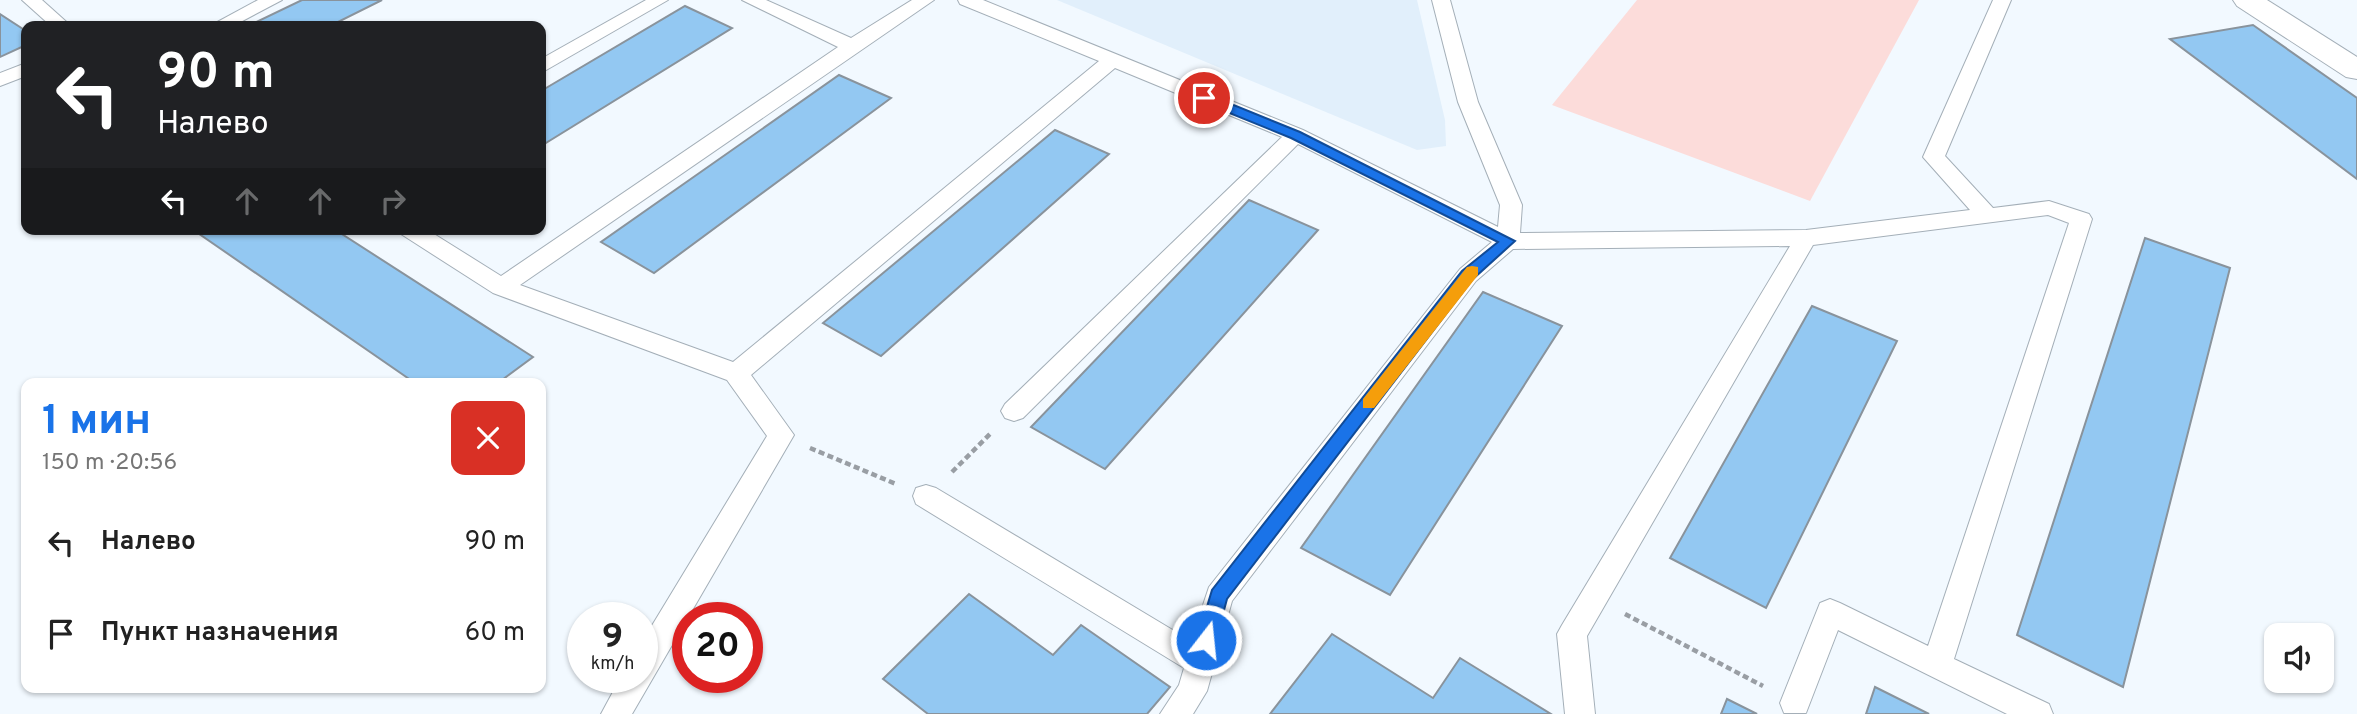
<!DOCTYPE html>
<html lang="ru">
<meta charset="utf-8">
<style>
body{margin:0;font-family:Overpass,sans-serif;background:#f6f6f6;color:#222;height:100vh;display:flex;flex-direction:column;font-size:26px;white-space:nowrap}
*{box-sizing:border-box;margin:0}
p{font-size:23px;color:#767676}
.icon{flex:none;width:38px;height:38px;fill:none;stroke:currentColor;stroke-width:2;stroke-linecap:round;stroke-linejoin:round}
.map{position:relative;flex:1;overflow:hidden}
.panel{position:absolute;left:21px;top:378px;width:525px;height:315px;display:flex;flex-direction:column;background:#fff;border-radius:14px;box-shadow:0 2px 5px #0004}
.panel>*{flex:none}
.guide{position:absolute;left:21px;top:21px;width:525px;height:214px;border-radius:14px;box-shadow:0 2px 5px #0004;background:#202124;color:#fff;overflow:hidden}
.controls{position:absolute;left:2264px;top:623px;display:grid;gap:14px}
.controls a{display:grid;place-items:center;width:70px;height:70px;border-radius:14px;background:#fff;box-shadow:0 2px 5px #0004;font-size:35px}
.speed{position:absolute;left:567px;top:602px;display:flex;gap:14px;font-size:35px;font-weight:700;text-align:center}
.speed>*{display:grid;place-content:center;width:91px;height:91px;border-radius:50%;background:#fff;box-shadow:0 2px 5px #0004;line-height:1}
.speed small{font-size:18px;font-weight:400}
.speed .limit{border:10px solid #d22;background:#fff;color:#111}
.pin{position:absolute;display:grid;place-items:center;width:60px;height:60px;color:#fff;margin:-30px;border:4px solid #fff;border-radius:50%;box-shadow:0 2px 7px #0007}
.me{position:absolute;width:77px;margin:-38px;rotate:16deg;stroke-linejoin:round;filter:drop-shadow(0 0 5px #0008)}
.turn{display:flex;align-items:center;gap:24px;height:147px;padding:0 21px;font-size:32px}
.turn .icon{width:91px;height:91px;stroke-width:2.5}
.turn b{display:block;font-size:49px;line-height:60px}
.lanes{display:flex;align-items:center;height:66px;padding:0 21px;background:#0003;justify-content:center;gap:35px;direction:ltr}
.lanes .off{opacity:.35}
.round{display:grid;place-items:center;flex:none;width:74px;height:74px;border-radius:14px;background:#f6f6f6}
.overview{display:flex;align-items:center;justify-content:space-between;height:119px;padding:0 21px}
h1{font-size:42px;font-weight:700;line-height:52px;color:#1a73e8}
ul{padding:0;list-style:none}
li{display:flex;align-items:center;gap:21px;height:91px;padding:0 21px}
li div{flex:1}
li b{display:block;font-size:26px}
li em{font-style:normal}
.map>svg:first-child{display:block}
.built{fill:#e1effb}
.green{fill:#fcdcda}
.building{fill:#93c8f2;stroke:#89939c;stroke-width:2}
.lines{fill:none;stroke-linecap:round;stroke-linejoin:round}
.service-casing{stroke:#a4afb8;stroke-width:2}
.minor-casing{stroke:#a4afb8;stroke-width:2}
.path{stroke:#999ea4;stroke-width:4.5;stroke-dasharray:6 3.5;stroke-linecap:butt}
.service{fill:#fff;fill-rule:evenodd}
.minor{fill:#fff;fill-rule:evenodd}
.route{fill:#1a73e8;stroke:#114b97;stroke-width:2}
.slow{fill:#f59e0b}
</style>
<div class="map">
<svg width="2357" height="714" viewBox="0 0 2357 714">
<rect width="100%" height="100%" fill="#f2f9ff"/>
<!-- built -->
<polygon class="built" points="1057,0 1417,0 1445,120 1446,146 1417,150"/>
<!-- green -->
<polygon class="green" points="1637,0 1919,0 1810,201 1552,105"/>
<!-- building -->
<g class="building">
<polygon points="302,0 382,0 330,26 248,26"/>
<polygon points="685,6 732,28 541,146 541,91"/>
<polygon points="0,14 26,31 26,45 0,57"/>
<polygon points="2253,25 2357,98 2357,179 2170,39"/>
<polygon points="839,75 891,98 654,273 601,242"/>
<polygon points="1055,130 1109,154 881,356 823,323"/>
<polygon points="1249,200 1318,230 1105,469 1031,427"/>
<polygon points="192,229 334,229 533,357 498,383 415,383"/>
<polygon points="2145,238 2230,268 2123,687 2017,635"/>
<polygon points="1483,292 1562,326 1390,595 1301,548"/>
<polygon points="1812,306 1897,341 1766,608 1670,558"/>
<polygon points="969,594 1053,655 1081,625 1170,687 1147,714 928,714 883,679"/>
<polygon points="1332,634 1433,698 1460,658 1551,714 1270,714"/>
<polygon points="1875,687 1929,714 1866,714"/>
<polygon points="1727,699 1757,714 1721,714"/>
</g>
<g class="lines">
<defs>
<g id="service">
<polygon points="22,0 42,0 71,26 51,26"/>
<polygon points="258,0 282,0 233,26 210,26"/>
<polygon points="646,0 668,0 541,73 541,59"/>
<polygon points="742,0 766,0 851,38 912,0 934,0 520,285 733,362 1099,61 960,4 958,0 983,0 1303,130 1498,227 1500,205 1458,102 1432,0 1450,0 1478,102 1522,205 1520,233 1806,230 1970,210 1923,157 1993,0 2011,0 1945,156 1993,208 2049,201 2089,214 2092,219 1954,659 2049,704 2053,714 2007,714 1838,630 1806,713 1784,713 1780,703 1820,603 1830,599 1840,603 1928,646 2069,223 2048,215 1813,245 1587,636 1595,714 1565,714 1557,634 1562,625 1790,246 1513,249 1476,281 1232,601 1207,691 1193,714 1160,714 1179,685 1184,668 916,504 913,496 916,488 926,485 936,488 1191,641 1209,587 1460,269 1492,242 1298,144 1023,418 1014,421 1005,418 1001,411 1005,404 1282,137 1115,68 751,375 794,435 632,714 601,714 621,677 642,677 642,642 767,436 727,380 493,293 401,234 398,229 426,229 501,276 838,47"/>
<polygon points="26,63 26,76 0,86 0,73"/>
</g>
<polygon id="minor" points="2233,0 2267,0 2357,57 2357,79 2346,77 2237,6"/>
</defs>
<!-- service casing -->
<use href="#service" class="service-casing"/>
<!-- minor casing -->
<use href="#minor" class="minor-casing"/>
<!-- path -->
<g class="path">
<polyline points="810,448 896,484"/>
<polyline points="952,472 990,434"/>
<polyline points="1625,614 1763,686"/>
</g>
<!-- service -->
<use href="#service" class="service"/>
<!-- minor -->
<use href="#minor" class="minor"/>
</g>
<!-- route -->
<polygon class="route" points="1200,95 1209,95 1300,132 1515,241 1473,279 1227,599 1216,640 1213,646 1206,648 1199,646 1197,640 1212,590 1462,271 1498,242 1291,138 1200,101"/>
<!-- slow -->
<polygon class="slow" points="1472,266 1478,267 1478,275 1374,408 1363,408 1363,399 1467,267"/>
</svg>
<div class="controls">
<a><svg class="icon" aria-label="sound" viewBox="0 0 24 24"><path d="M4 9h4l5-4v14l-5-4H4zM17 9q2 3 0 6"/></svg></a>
</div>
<div class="speed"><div>9<small>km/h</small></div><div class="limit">20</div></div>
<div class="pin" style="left:1204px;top:98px;background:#d93025"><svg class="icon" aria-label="arrive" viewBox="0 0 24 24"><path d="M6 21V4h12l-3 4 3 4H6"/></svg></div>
<svg class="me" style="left:1206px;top:640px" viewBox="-20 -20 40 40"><circle r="17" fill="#1a73e8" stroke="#fff" stroke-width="3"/><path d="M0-11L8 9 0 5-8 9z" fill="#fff"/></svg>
<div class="guide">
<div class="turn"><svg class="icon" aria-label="left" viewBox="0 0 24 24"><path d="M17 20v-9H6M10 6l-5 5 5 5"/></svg><div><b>90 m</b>Налево</div></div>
<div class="lanes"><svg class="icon" aria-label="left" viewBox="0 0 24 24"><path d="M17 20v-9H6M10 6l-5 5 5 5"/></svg><svg class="icon off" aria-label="ahead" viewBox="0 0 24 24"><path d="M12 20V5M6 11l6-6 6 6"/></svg><svg class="icon off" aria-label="ahead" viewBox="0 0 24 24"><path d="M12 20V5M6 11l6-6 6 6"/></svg><svg class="icon off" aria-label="right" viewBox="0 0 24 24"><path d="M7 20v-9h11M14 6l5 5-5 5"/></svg></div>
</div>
<section class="panel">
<div class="overview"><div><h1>1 мин</h1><p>150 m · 20:56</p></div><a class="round" style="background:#d93025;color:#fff"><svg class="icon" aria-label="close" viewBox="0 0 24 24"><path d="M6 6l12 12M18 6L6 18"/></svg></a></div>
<ul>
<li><svg class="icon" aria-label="left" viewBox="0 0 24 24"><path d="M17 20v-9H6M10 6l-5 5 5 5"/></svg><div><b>Налево</b></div><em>90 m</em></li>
<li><svg class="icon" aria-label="arrive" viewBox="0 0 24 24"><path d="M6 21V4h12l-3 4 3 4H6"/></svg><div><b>Пункт назначения</b></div><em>60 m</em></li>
</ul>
</section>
</div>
